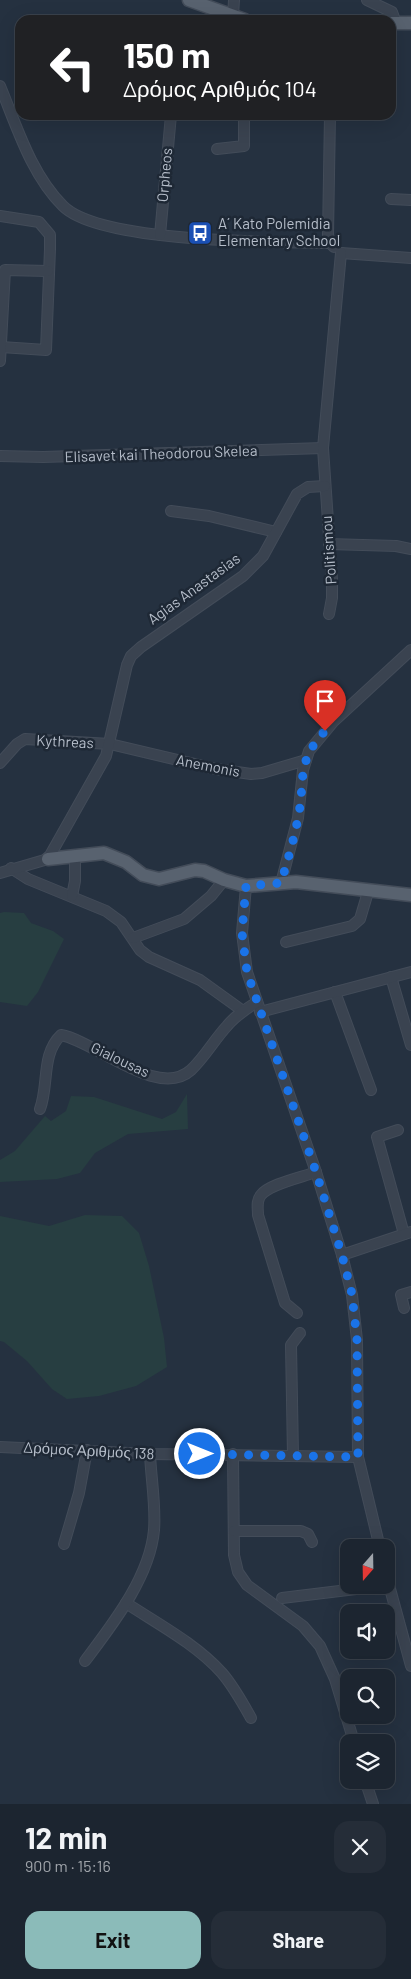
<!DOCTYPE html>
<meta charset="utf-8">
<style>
body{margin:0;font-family:Barlow,sans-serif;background:#252d38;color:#f1f3f6;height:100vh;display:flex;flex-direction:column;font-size:19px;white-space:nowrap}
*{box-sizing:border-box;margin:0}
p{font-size:16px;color:#a0a5ab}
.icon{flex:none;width:28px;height:28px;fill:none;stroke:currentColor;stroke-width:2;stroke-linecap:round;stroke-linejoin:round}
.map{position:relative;height:1804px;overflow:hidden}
.side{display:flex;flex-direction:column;background:#1c2530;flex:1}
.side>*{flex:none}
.top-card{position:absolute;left:15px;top:15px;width:381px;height:105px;border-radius:15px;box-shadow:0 5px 20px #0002,0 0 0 1px #3a424c;background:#202124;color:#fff;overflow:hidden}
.needle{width:32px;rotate:200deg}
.controls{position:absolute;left:340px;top:1539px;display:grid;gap:10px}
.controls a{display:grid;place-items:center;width:55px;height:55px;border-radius:10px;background:#1c2530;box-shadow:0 5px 20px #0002,0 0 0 1px #3a424c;font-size:25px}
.pin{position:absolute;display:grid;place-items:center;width:42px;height:42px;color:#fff;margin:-51px -21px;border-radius:50% 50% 50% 0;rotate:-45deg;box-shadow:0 0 5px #0007}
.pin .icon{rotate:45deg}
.me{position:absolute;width:55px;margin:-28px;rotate:90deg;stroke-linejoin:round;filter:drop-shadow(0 0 4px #0008)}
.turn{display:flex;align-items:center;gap:18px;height:105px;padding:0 25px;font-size:22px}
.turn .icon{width:65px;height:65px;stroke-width:2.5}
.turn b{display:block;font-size:35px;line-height:42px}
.round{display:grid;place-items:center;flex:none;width:52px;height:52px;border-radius:15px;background:#252d38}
.summary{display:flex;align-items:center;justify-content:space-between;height:85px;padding:0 25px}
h1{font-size:30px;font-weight:700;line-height:38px}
.action{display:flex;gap:10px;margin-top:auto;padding:10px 25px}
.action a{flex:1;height:58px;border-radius:15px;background:#8bbbb9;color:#111;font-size:20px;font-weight:700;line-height:58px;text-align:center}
.action a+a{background:#252d38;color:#f1f3f6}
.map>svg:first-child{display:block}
.green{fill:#273e41}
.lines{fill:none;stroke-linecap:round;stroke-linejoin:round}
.minor-casing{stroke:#434c59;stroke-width:12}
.major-casing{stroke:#434c59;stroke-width:15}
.minor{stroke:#3a4350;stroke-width:10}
.major{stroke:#58626f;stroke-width:12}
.route{stroke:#1a73e8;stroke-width:9;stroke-dasharray:0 16.2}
.labels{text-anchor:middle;stroke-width:5;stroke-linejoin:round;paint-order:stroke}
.street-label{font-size:15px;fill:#b6beca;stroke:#1e2835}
.poi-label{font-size:15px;fill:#b6beca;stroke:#1e2835;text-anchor:start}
</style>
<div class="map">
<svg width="411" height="1804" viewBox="0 0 411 1804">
<rect width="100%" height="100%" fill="#253140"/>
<!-- green -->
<g class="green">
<polygon points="4,912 24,913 31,923 53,931 64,939 38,992 27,1006 0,1002 0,913"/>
<polygon points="187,1094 188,1129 128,1134 95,1153 80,1173 57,1179 0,1182 0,1160 15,1151 45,1116 51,1121 66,1111 71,1096 94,1097 162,1119 176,1112"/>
<polygon points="85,1215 122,1216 139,1233 149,1266 164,1338 167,1367 136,1386 99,1396 67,1399 52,1389 27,1361 4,1342 0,1341 0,1216 49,1226"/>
</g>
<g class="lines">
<defs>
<g id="minor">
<polyline points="367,0 392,12 396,23"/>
<polyline points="233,16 234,0"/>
<path d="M0,86C17,127 31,174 63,206C100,243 275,242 330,243"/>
<polyline points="330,115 328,235 330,243 334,247"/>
<polyline points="217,149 244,146 244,115"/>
<polyline points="391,199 411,200"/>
<polyline points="0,216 39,222 50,235 50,249 46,350 1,347"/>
<polyline points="160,235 171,115"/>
<polyline points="341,253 411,258"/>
<polyline points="0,361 5,270 48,271"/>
<polyline points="0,456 43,457 323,448"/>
<polyline points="171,511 209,516 276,532"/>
<polyline points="329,544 396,546 411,549"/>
<polyline points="329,614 332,598 332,580 323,448 341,253"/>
<polyline points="0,763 17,744 25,739 110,744 216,769 251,774 262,773 306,760"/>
<polyline points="11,868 28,879 106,911 121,922 140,950 149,957 200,980 243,1011"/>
<polyline points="0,873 48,859 106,756 127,665 131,656 141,647 243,576 263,556 297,494 308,487 325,486"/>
<polyline points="281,883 298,818 303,770 309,751 334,721 411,650"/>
<polyline points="246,886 242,933 247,972 316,1172 342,1255 352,1295 357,1340 358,1457 380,1548"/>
<polyline points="72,896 75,881 75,856"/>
<polyline points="133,938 184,919 211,896 224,880"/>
<polyline points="286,942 352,926 360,919 368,892"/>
<polyline points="391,977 411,1045"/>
<polyline points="335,992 371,1090"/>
<polyline points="260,1012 411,972"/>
<path d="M40,1109C49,1085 41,1054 61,1035C95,1041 158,1100 191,1070C205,1057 214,1040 227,1026C235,1016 246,1009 257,1002"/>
<polyline points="398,1130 377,1137 404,1234"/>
<polyline points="342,1255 411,1232"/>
<polyline points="404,1308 401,1295 411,1292"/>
<path d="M297,1313L285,1303L258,1215C258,1208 256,1201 261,1195C269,1184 303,1177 316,1172"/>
<polyline points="0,1447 150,1454 358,1457"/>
<polyline points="233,1454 234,1555 238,1572 247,1585 303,1626 320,1646 335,1679 354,1742"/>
<polyline points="293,1456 291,1345 300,1333"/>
<polyline points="234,1531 301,1531 308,1534 312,1542"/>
<polyline points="64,1544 79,1493 87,1450"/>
<polyline points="386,1574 411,1666"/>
<polyline points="282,1598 389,1585"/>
<path d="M126,1603C158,1624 196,1644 222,1673C234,1687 242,1702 251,1718"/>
<path d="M85,1661C112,1625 150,1577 154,1530C156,1506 151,1478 150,1454"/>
<polyline points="365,1780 373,1804"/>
</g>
<g id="major">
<polyline points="189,0 245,20"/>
<polyline points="391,23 411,23"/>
<polyline points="48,859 104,853 126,862 143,875 159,879 195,870 204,871 224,880 246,886 296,882 411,895"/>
</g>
</defs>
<!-- minor casing -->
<use href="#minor" class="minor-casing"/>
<!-- major casing -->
<use href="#major" class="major-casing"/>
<!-- minor -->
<use href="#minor" class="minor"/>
<!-- major -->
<use href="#major" class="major"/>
</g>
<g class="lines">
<!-- route -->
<path class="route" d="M200,1454L358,1457L357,1340L352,1294L342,1255L316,1172L247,972L242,933L246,886L281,883C287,862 294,840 298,818C306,780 295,763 325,731"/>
</g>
<!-- icons -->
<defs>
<symbol id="bus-square" viewBox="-11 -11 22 22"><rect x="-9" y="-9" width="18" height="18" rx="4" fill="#1a4fb4" stroke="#1e2835"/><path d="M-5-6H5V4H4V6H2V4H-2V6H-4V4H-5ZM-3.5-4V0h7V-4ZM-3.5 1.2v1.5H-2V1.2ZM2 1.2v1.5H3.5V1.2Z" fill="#fff"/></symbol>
</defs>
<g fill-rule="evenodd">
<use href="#bus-square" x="186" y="219" width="28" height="28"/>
</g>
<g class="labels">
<!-- street labels -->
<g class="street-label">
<text transform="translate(165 175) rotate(-85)" y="5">Orpheos</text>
<text transform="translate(161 454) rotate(-2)" y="5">Elisavet kai Theodorou Skelea</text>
<text transform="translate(329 550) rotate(-94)" y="5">Politismou</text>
<text transform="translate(194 589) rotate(-36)" y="5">Agias Anastasias</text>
<text transform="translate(65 742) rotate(3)" y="5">Kythreas</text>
<text transform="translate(208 766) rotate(11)" y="5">Anemonis</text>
<text transform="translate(120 1060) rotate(25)" y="5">Gialousas</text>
<text transform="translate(89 1451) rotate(3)" y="5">Δρόμος Αριθμός 138</text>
</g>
<!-- poi labels -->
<g class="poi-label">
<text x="218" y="229">A´ Kato Polemidia<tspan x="218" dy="17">Elementary School</tspan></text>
</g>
</g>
</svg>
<div class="controls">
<a><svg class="needle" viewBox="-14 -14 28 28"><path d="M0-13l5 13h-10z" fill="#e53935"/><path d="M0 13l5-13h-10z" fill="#a0a5ab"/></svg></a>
<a><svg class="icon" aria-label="sound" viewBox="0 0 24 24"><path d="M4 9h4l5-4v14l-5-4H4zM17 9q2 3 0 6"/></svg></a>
<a><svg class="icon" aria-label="search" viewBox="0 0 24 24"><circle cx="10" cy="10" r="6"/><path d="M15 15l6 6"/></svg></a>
<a><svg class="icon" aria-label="layers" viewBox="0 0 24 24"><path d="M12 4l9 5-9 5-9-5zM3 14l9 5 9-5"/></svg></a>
</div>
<div class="pin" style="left:325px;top:731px;background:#d93025"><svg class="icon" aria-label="arrive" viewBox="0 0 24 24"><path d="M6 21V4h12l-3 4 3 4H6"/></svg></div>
<svg class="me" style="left:200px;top:1454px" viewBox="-20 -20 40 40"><circle r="17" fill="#1a73e8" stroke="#fff" stroke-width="3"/><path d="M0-11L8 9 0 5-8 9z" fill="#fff"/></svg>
<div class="top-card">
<div class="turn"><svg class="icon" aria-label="left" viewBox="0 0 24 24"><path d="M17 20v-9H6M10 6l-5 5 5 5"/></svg><div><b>150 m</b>Δρόμος Αριθμός 104</div></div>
</div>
</div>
<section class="side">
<div class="summary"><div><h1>12 min</h1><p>900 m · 15:16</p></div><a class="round"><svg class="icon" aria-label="close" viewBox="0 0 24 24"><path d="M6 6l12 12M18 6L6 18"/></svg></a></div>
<div class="action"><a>Exit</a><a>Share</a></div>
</section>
